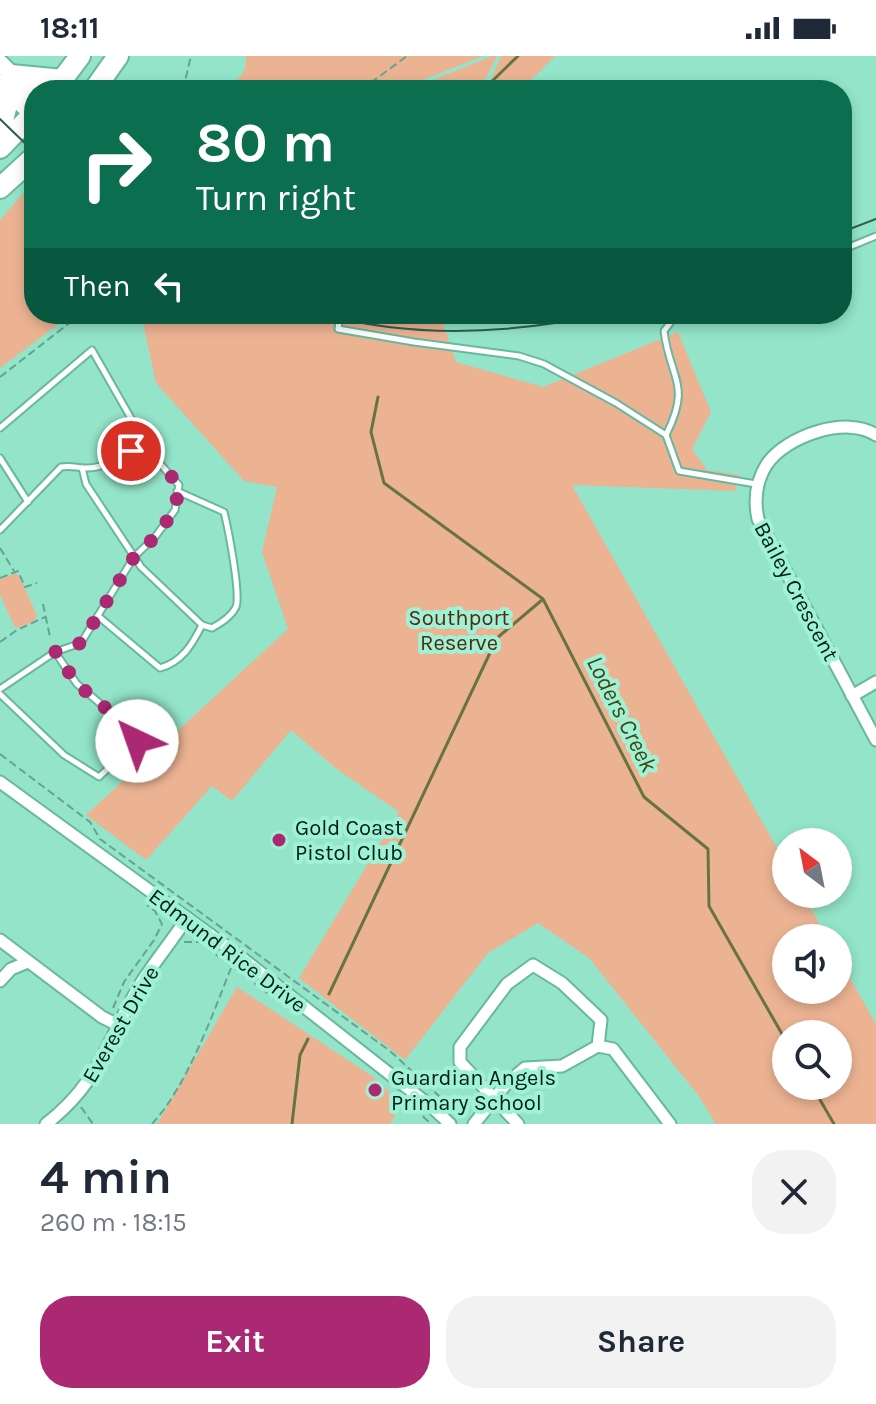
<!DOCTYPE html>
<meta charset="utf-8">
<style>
body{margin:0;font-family:Karla,sans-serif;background:#f2f2f3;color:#1f2937;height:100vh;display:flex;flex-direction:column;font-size:30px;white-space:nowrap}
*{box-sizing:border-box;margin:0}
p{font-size:26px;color:#747a83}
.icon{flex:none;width:44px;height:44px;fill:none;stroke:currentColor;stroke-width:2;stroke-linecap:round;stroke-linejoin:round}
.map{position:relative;height:1068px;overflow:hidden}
.side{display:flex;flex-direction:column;background:#fff;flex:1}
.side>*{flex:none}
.top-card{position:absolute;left:24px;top:24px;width:828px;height:244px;border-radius:32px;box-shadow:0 4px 12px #0003;background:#0b6e4f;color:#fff;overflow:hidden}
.needle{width:52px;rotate:328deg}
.fabs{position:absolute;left:772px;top:772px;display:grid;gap:16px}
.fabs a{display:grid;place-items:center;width:80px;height:80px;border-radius:50%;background:#fff;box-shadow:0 4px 12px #0003;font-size:40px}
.pin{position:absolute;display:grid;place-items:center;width:68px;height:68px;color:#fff;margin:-34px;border:4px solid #fff;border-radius:50%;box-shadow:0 2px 8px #0007}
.me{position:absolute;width:88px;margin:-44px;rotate:318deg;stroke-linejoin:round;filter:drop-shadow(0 0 6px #0008)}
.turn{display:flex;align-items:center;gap:28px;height:168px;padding:0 40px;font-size:36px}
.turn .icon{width:104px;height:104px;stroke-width:2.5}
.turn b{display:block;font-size:56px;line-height:68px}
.then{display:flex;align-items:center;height:76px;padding:0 40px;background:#0003;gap:16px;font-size:30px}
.round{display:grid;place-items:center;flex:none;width:84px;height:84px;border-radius:32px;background:#f2f2f3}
.overview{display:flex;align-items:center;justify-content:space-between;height:136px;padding:0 40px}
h1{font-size:48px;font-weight:700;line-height:60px}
.action{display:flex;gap:16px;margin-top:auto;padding:16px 40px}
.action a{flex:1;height:92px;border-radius:32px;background:#ab2872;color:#fff;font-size:32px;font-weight:700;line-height:92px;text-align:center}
.action a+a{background:#f2f2f3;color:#1f2937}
.status{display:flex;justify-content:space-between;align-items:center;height:56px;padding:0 40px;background:#fff;direction:ltr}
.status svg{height:22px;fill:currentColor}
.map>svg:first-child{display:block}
.green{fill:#ecb393;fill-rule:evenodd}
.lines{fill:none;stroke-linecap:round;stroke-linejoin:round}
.stream{stroke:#687342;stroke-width:3}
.lane-casing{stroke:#68b89e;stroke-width:9}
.street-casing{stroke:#68b89e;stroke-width:15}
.secondary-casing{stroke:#68b89e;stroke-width:20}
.highway-casing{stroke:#68b89e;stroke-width:24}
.path{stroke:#64a590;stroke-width:2;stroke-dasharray:8 4;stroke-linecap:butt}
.lane{stroke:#fff;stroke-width:5}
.street{stroke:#fff;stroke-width:11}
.secondary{stroke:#fff;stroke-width:16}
.highway{stroke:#fff;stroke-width:20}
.tram{stroke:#305f50;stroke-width:2}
.route{stroke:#ab2872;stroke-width:14;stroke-dasharray:0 25.2}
.poi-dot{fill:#ab2872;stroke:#a0f2d6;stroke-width:3}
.labels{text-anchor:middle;stroke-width:8;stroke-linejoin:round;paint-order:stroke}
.street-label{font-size:22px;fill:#001f16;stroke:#a0f2d6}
.park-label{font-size:22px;fill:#522a10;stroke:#a0f2d6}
.poi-label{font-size:22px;fill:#001f16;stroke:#a0f2d6;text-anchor:start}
.water-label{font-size:24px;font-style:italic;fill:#444512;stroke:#a0f2d6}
</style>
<div class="status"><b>18:11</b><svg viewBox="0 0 49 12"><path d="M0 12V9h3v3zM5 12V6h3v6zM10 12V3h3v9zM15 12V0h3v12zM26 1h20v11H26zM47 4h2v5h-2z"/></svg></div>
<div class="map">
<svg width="876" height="1068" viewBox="0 0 876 1068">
<rect width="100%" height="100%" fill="#93e4c9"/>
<!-- green -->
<g class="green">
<path d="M246,0H483L398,34H208C229,27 247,26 246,0Z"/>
<polygon points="492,0 497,0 480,34 408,34"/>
<path d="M501,0H555C527,28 526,34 486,34Z"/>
<polygon points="26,134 34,134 34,258 72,258 0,312 0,164"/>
<path d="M141,258H440L456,306L543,331L678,276L711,356L692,393L707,414L740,419L735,435L572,429L786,808V838H803L827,882H786V934H838V901L876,968V1068H716L698,1039L589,902L538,867L488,897L405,1004L299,922L399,756L338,714L291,674L232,745L212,730L146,804L86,759L288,573L262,496L277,431L244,425L156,327ZM786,978H838V1030H786Z"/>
<polygon points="14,518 19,519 37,560 34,565 18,572 14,570 0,538 0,523"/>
<polygon points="237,931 372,1020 402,1047 390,1068 157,1068"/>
</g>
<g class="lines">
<!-- stream -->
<g class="stream">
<polyline points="483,34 518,0"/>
<polyline points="378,341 371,376 384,427 543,543 644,741 708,793 709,850 786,985"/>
<polyline points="329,938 497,582 542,544"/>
<polyline points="812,1030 834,1068"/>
<polyline points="292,1068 300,999 308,983"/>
</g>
<defs>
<g id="lane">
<polyline points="842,194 876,180"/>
<polyline points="340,258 338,273 414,286 519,300 544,308 616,347 666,379 679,415 756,428"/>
<polyline points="0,372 92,294 132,364 142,397"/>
<path d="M666,379C692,327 670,324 664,275L677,258"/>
<polyline points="0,402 28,446"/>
<path d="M82,412L86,428L141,511L202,569C192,589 182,606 160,612L98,560"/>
<path d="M177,435L224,456C228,472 241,538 236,551C231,561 221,567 212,572L202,569"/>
<path d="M0,474L61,411C71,409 77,412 87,412C104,412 117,403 131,395L154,401L179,429L175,454L155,481L134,501L81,587L55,596L0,633"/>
<polyline points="0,638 64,699 99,721 137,685 135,677 77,628 55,596"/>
</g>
<g id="street">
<path d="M876,379C847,359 786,380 767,408C756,425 754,444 758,463L876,684"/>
<polyline points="852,640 876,626"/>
<polyline points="0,726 238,899 433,1052 450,1068"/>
<polyline points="0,884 102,961 120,970"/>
<polyline points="0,925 11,913 28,906"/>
<path d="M46,1068C103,1024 108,979 143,924C157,903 173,883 187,862"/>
<polyline points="474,1068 506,1028 525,1012 562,1010 598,990 613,993 670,1068"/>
<polyline points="518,1068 460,1006 460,991 507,928 533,909 562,927 601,964 598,990"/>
</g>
<g id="secondary">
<polyline points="0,7 34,41"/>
<polyline points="0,27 34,60"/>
</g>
<g id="highway">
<polyline points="11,19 63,24"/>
<polyline points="56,32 80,0"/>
<polyline points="94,34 118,0"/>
<polyline points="3,89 2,68 10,37"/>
<polyline points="0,92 34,57"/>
<polyline points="0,132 34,101"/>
</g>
</defs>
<!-- lane casing -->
<use href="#lane" class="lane-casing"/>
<!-- street casing -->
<use href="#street" class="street-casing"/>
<!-- secondary casing -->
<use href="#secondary" class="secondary-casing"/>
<!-- highway casing -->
<use href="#highway" class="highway-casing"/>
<!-- path -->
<g class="path">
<polyline points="183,34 191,0"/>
<polyline points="361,34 407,0"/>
<polyline points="0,321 81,258"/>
<polyline points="0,492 14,515"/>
<polyline points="0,522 18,515 25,531 37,527"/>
<polyline points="43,548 50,581"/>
<polyline points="0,586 17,574 45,561"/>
<polyline points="0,698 90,766 100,783 390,995 463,1062"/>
<polyline points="184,886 199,886 274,942"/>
<polyline points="113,952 124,926 154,884 162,868 155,855 147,849"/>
<polyline points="81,1051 93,1068"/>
<polyline points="414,1052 431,1068"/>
<path d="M152,1068C187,1030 212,960 231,912"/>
</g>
<!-- lane -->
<use href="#lane" class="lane"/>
<!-- street -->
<use href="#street" class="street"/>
<!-- secondary -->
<use href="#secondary" class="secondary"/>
<!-- highway -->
<use href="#highway" class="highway"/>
<!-- tram -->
<g class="tram">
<polyline points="0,63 34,96"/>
<polyline points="842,176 876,163"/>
<path d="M322,258C414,283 511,278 604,258"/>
</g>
</g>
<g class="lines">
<!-- route -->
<polyline class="route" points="131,395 154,401 179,429 175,454 155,481 134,501 81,587 55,596 77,628 135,677 137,685"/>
</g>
<!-- markers -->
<g class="poi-dot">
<circle cx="279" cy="784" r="8"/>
<circle cx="375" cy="1034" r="8"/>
</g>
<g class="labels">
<!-- street labels -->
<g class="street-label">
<text transform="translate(797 535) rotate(62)" y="8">Bailey Crescent</text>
<text transform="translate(228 894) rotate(37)" y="8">Edmund Rice Drive</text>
<text transform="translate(120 968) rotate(-60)" y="8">Everest Drive</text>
</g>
<!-- park labels -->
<g class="park-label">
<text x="459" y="569">Southport<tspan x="459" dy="25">Reserve</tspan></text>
</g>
<!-- poi labels -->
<g class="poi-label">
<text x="295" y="779">Gold Coast<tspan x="295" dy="25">Pistol Club</tspan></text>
<text x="391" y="1029">Guardian Angels<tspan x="391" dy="25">Primary School</tspan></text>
</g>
<!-- water labels -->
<g class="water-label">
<text transform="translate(622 658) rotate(63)" y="8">Loders Creek</text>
</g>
</g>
</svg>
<div class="fabs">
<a><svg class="needle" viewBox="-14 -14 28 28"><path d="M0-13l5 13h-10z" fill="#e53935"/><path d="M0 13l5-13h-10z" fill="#747a83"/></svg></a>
<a><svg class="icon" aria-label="sound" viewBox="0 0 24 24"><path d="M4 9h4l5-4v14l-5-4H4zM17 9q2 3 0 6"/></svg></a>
<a><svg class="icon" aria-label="search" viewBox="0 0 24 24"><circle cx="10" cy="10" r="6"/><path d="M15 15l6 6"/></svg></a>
</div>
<div class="pin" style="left:131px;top:395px;background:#d93025"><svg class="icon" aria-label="arrive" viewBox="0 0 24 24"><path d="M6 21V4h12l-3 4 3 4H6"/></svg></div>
<svg class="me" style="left:137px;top:685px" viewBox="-20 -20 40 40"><circle r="19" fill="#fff"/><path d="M0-13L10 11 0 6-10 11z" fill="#ab2872"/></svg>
<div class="top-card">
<div class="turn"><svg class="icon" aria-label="right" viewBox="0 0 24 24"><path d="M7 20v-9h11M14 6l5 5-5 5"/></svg><div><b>80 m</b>Turn right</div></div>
<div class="then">Then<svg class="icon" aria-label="left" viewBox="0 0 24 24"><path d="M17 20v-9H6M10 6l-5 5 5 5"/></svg></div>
</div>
</div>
<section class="side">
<div class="overview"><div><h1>4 min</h1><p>260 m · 18:15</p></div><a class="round"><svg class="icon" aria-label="close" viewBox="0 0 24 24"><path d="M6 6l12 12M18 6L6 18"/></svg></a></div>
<div class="action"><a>Exit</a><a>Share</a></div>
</section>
